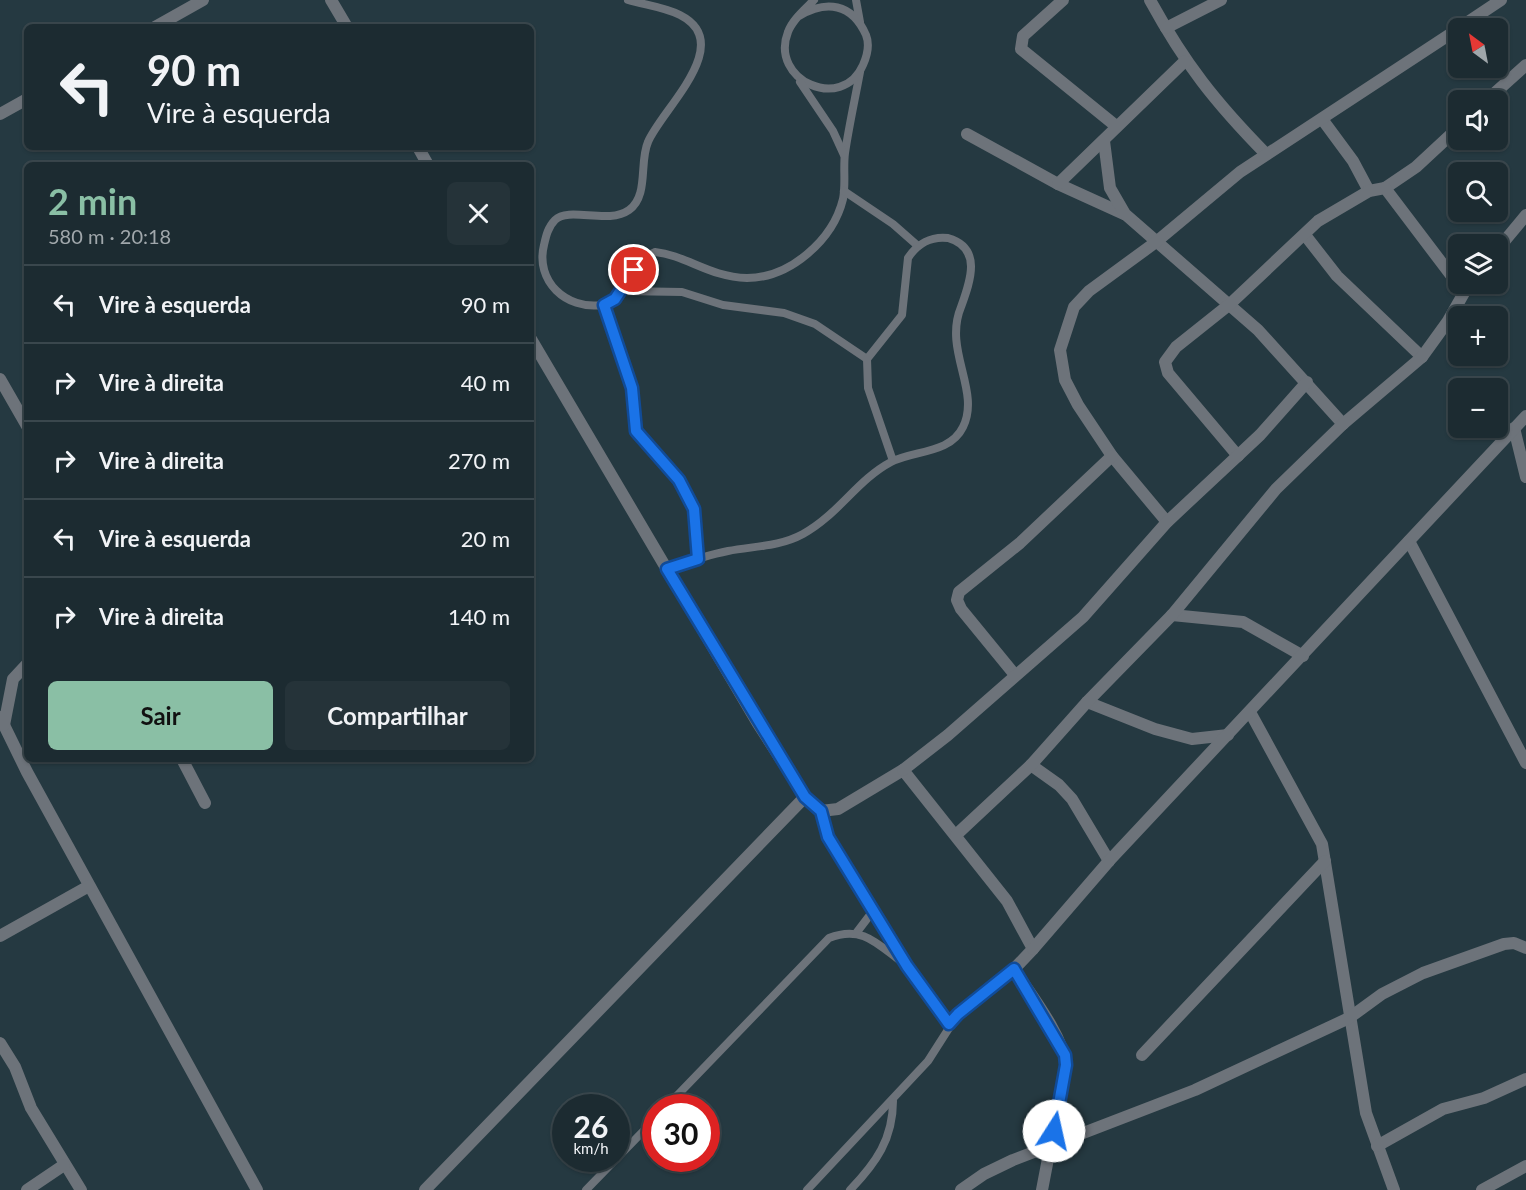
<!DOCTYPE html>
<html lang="pt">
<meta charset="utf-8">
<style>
body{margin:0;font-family:Lato,sans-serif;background:#253339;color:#f1f3f6;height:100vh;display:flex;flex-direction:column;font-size:22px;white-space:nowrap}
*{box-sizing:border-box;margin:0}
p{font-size:20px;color:#a0a7ab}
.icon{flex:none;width:33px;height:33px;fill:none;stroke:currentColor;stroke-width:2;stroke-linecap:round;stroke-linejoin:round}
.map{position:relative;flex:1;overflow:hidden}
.details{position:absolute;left:24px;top:162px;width:510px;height:600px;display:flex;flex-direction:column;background:#1c2b31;border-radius:9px;box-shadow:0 2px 4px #0004,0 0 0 2px #3a474d}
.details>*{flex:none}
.banner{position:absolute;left:24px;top:24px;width:510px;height:126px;border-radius:9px;box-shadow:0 2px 4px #0004,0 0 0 2px #3a474d;background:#1c2b31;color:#f1f3f6;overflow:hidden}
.needle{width:39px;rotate:328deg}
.tools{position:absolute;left:1448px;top:18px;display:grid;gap:12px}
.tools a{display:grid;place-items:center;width:60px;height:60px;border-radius:9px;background:#1c2b31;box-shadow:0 2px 4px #0004,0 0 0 2px #3a474d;font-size:30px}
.speed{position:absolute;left:552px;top:1094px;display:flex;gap:12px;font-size:30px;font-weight:700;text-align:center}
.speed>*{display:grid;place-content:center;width:78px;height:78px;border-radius:50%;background:#1c2b31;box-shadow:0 2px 4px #0004,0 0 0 2px #3a474d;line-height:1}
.speed small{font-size:15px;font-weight:400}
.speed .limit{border:9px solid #d22;background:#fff;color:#111}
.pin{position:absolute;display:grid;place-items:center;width:51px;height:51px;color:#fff;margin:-26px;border:3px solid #fff;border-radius:50%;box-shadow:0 2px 6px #0007}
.me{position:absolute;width:66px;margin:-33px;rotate:10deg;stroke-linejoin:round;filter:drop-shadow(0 0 4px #0008)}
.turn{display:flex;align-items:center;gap:21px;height:126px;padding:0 24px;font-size:27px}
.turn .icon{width:78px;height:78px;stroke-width:2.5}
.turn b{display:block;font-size:42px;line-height:51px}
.round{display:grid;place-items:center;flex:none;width:63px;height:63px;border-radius:9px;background:#253339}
.summary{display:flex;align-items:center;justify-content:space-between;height:102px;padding:0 24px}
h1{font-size:36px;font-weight:700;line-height:45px;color:#8abfa5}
.primary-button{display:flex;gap:12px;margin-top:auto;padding:12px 24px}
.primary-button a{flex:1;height:69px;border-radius:9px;background:#8abfa5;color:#111;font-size:24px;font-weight:700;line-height:69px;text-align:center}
.primary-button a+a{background:#253339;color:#f1f3f6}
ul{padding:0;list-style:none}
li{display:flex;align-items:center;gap:18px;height:78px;padding:0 24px;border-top:2px solid #3a474d}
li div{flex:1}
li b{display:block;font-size:22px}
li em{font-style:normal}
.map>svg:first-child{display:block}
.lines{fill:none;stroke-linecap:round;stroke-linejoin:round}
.lane{stroke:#6d737a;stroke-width:8}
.street{stroke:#6d737a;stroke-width:12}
.route-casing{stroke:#114b97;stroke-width:15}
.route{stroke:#1a73e8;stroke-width:10}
</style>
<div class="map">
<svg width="1526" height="1190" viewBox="0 0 1526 1190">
<rect width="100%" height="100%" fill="#253941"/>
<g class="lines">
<!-- lane -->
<g class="lane">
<path d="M628,0C645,5 664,7 680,15C737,44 661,110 648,142C639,162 649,196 629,210C608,225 569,206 555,220C548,227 546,236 544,245C535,281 566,310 602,305C628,302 630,261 655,252C686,255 709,277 747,278C790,278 833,240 843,199C846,184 843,168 845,153C849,126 855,99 860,72"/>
<polyline points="856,0 860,22"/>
<path d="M799,16C826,0 852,3 866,35C870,45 867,56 863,65C842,113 769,80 788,32C792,20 805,9 814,0"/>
<polyline points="800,82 833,131 844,155"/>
<polyline points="844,191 893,224 918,246"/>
<polyline points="622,291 682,292 723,305 784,313 815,324 867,359"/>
<polyline points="604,305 632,389 636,431 679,480 694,509 698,559"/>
<path d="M667,569C687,562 707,555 728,551C754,546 779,547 803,534C839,514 857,480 891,462C914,450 950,454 963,427C981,391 943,350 961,307C970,282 983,248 948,238C931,236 917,244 908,258L902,315L867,359L868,388L893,461"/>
<polyline points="821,811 828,837 907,966 949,1024"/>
<polyline points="857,932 873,911"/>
<path d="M666,1107L829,938C864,924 879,946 907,966"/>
<polyline points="586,1190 656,1118"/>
<polyline points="807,1190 928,1061 958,1014 1014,969"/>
<path d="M850,1190C876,1163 893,1139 893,1101"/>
</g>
<!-- street -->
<g class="street">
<polyline points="331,0 347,27"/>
<polyline points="1063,0 1023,36 1021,49 1116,126"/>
<path d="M1150,0C1185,64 1215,102 1266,154"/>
<polyline points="155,27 203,0"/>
<polyline points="1166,28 1221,0"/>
<polyline points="1459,28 1501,0"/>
<polyline points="1487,100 1526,65"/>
<polyline points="0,114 27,99"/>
<polyline points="1322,119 1353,161 1369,191"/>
<polyline points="967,134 1058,184 1124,214"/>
<polyline points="1104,141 1110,188 1125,214 1258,330 1343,424"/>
<polyline points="418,147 428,165"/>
<polyline points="1058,184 1185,61"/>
<polyline points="1385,188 1416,167 1458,128"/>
<polyline points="1305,235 1337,276 1422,357"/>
<polyline points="1497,250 1526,215"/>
<path d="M531,339L757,722L805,797L821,811L838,809L903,770L1007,901L1033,949L1014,969C1031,995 1062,1034 1066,1065L1042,1190"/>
<polyline points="0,379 27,426"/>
<polyline points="1514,428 1526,477"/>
<polyline points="1238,456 1168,373 1165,362 1176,347 1230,304 1318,221 1369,191 1385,188 1463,291"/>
<polyline points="1167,522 1112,456 1078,405 1065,380 1060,350 1074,307 1089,291 1156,242 1240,172 1458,29"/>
<polyline points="1409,541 1526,763"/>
<polyline points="1172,615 1243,622 1303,656"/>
<polyline points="1015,675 961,609 957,600 959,592 1020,543 1112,456"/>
<polyline points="1087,702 1155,729 1192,739 1228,735"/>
<polyline points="1250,712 1322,844 1366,1113 1394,1190"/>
<polyline points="0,717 27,772 257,1190"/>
<polyline points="4,725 13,679 27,664"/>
<polyline points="182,759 205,803"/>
<polyline points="1031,765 1059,785 1072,799 1109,861"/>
<polyline points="903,770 948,735 1083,617 1167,522 1260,435 1307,382"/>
<polyline points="956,835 1031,765 1087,702 1172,615 1276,489 1343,424 1422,357 1448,321 1469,284"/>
<polyline points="0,936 89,886"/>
<polyline points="1033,949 1109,861 1526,416"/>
<polyline points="0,1043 15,1067 31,1108 81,1190"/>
<polyline points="1142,1055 1325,861"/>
<polyline points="1377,1146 1443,1109 1484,1098 1526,1079"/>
<polyline points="27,1190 64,1165"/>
<polyline points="425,1190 805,797"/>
<polyline points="961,1190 984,1174 1013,1160 1195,1090 1349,1018 1382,994 1423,973 1504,944 1514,943 1526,948"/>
<polyline points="1482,1190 1526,1166"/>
</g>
</g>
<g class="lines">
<defs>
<polyline id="route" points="634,270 615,299 604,305 632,388 636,431 679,480 694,509 698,559 667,569 805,797 821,811 828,837 907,966 949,1024 958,1014 1014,969 1065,1055 1066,1065 1054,1131"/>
</defs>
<!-- route casing -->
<use href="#route" class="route-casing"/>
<!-- route -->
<use href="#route" class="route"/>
</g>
</svg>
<div class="tools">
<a><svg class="needle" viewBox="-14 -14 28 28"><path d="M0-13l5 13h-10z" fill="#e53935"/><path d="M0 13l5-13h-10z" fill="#a0a7ab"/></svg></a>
<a><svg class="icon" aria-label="sound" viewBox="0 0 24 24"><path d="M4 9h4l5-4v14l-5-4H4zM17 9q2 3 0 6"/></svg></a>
<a><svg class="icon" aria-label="search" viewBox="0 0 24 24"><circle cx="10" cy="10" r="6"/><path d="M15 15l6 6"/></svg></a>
<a><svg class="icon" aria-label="layers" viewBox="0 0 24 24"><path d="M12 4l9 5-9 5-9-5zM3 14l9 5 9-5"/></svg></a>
<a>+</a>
<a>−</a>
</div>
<div class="speed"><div>26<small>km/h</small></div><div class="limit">30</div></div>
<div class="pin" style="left:634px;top:270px;background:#d93025"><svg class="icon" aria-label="arrive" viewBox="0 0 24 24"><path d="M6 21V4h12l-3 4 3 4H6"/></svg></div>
<svg class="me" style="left:1054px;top:1131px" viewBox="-20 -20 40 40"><circle r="19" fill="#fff"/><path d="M0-13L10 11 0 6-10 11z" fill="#1a73e8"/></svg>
<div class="banner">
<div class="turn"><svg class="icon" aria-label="left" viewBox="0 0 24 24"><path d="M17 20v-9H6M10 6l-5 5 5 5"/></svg><div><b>90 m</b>Vire à esquerda</div></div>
</div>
<section class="details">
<div class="summary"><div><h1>2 min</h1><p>580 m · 20:18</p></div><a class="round"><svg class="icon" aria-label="close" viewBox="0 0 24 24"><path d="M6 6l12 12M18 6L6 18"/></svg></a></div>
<ul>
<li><svg class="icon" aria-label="left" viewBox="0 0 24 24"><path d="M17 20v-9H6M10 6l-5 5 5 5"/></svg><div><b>Vire à esquerda</b></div><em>90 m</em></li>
<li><svg class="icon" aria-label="right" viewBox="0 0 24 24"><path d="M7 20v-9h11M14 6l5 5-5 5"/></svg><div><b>Vire à direita</b></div><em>40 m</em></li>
<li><svg class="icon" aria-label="right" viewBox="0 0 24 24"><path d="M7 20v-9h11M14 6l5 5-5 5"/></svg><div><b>Vire à direita</b></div><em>270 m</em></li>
<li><svg class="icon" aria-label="left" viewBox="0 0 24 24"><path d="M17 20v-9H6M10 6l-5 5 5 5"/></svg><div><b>Vire à esquerda</b></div><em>20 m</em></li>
<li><svg class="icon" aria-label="right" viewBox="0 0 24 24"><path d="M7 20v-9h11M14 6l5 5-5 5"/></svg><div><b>Vire à direita</b></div><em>140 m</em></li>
</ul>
<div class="primary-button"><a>Sair</a><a>Compartilhar</a></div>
</section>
</div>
